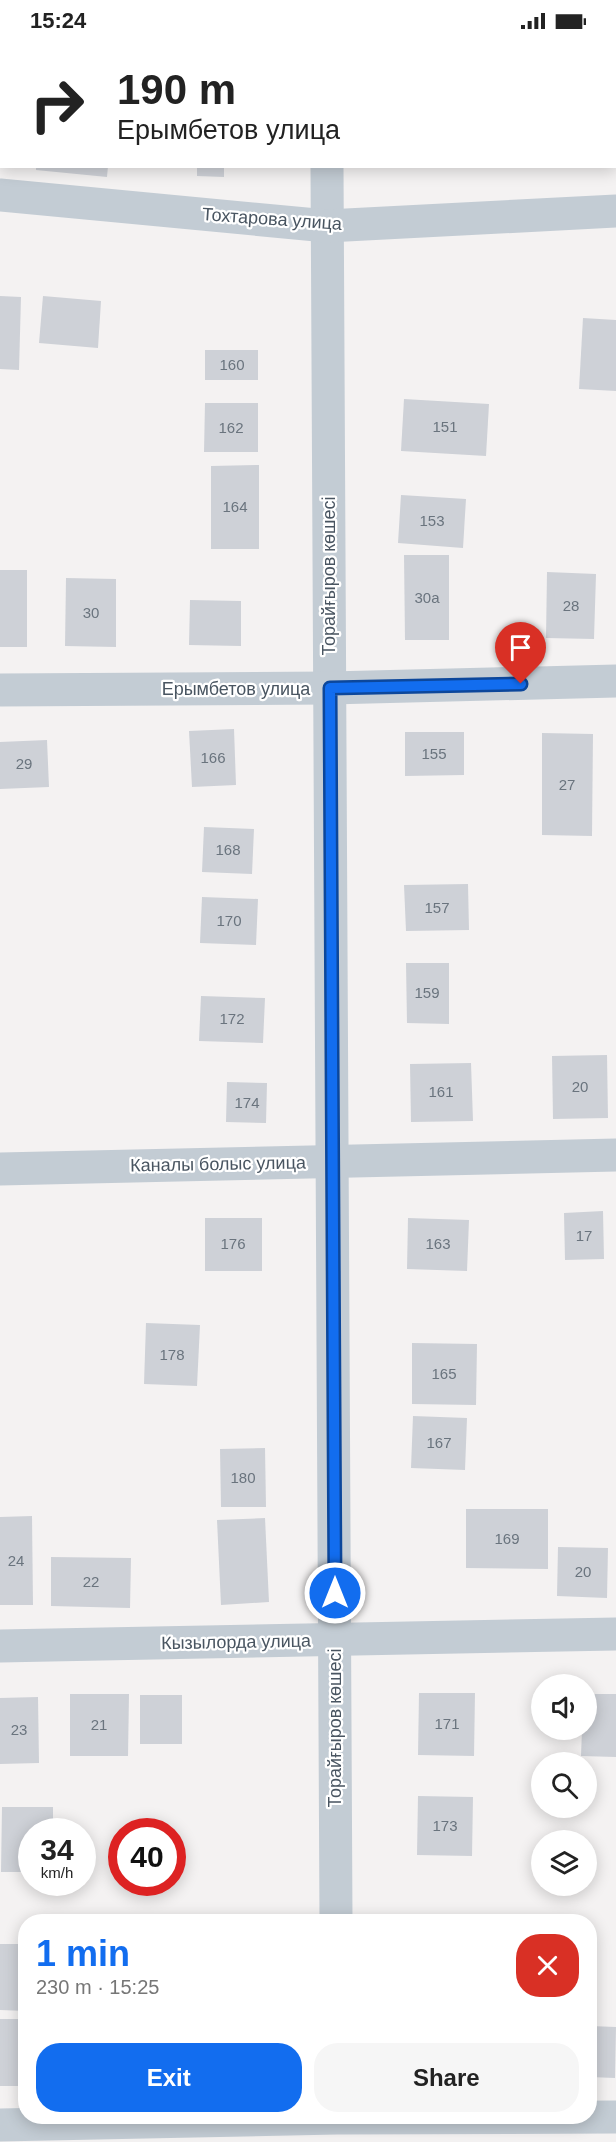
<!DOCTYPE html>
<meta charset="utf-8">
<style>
body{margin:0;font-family:Helvetica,sans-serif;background:#f6f6f6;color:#222;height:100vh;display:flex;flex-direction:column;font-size:22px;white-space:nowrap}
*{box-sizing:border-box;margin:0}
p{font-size:20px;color:#767676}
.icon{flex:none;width:33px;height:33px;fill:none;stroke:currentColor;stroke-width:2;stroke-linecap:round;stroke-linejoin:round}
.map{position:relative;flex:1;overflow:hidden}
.sheet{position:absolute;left:18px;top:1872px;width:579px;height:210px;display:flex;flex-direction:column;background:#fff;border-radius:24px;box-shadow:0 3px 15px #0003}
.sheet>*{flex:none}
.guide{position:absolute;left:0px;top:0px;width:616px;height:126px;box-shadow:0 3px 15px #0003;background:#fff;color:#222;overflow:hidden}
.controls{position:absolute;left:531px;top:1632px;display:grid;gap:12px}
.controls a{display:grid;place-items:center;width:66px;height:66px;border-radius:50%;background:#fff;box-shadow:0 3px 15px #0003;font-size:30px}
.speed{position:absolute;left:18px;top:1776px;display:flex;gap:12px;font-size:30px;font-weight:700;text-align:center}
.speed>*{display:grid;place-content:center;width:78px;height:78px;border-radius:50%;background:#fff;box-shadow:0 3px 15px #0003;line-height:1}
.speed small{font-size:15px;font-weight:400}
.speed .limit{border:9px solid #d22;background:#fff;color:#111}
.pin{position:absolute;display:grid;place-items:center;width:51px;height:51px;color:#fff;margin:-62px -26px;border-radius:50% 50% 50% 0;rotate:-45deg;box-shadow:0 0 6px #0007}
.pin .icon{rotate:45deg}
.me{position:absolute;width:66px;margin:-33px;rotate:0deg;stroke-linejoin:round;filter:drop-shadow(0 0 4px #0008)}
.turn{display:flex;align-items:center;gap:21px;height:126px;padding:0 18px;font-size:27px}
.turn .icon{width:78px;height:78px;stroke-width:2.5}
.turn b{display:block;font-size:42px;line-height:51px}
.round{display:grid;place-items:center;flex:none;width:63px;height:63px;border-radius:24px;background:#f6f6f6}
.overview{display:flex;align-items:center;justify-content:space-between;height:102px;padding:0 18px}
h1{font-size:36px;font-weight:700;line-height:45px;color:#126def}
.button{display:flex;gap:12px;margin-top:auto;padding:12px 18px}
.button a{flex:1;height:69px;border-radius:24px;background:#126def;color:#fff;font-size:24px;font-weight:700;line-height:69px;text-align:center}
.button a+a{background:#f6f6f6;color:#222}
.status{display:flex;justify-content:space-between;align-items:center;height:42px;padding:0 30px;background:#fff;direction:ltr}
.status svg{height:16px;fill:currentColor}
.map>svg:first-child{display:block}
.building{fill:#ced1d7}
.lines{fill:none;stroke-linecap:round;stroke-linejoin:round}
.minor{stroke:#c3ccd4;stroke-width:33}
.route-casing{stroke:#0c479b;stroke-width:15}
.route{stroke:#126def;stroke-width:10}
.labels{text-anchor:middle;stroke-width:4.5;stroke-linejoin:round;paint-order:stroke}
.number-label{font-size:15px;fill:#6a747e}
.street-label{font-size:18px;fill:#495561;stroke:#fff}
</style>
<div class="status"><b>15:24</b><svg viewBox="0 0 49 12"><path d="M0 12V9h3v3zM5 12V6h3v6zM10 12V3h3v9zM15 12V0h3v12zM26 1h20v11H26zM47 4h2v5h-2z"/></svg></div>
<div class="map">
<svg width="616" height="2100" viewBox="0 0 616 2100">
<rect width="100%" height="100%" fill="#f4f2f2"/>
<!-- building -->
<g class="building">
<polygon points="36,124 108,124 107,135 36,128"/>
<polygon points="197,124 224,124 224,135 197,134"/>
<polygon points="0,254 21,255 19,328 0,327"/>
<polygon points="43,254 101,259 98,306 39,301"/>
<polygon points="583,276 616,278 616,349 579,347"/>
<rect x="205" y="308" width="53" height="30"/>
<polygon points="404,357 489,362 486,414 401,409"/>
<polygon points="205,361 258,361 258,410 204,410"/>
<polygon points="259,423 259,507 211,507 211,424"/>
<polygon points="401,453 466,457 463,506 398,501"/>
<polygon points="404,513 449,513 449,598 405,598"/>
<rect x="0" y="528" width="27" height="77"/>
<polygon points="547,530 596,532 594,597 546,596"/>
<polygon points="66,536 116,537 116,605 65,604"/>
<polygon points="190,558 241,559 241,604 189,603"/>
<polygon points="234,687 236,743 192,745 189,689"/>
<polygon points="405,690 464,690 464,733 405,734"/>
<polygon points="542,691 593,692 592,794 542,793"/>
<polygon points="47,698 49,745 0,747 0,700"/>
<polygon points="204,785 254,787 252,832 202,830"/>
<polygon points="468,842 469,888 406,889 404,843"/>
<polygon points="202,855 258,857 256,903 200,901"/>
<polygon points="406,921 449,921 449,982 407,981"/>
<polygon points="201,954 265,956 263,1001 199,999"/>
<polygon points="607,1013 608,1076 553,1077 552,1014"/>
<polygon points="471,1021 473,1079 411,1080 410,1022"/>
<polygon points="227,1040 267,1041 266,1081 226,1080"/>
<polygon points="603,1169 604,1217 565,1218 564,1171"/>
<rect x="205" y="1176" width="57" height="53"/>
<polygon points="408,1176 469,1178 467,1229 407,1227"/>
<polygon points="146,1281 200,1283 197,1344 144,1342"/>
<polygon points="412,1301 477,1302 476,1363 412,1362"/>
<polygon points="413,1374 467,1376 465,1428 411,1426"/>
<polygon points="265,1406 266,1465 221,1465 220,1407"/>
<polygon points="466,1467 548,1467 548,1527 466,1526"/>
<polygon points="32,1474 33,1563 0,1563 0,1475"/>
<polygon points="265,1476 269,1560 221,1563 217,1478"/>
<polygon points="558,1505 608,1506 607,1556 557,1554"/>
<polygon points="51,1515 131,1516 130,1566 51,1564"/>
<polygon points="419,1651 475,1651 474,1714 418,1713"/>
<polygon points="70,1652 129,1652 128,1714 70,1714"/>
<polygon points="586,1652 616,1652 616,1715 581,1714 582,1688 586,1688"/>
<rect x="140" y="1653" width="42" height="49"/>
<polygon points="38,1655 39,1721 0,1722 0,1656"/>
<polygon points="418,1754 473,1755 472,1814 417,1813"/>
<polygon points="2,1765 53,1765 53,1790 32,1790 32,1830 1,1830"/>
<polygon points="0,1902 26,1902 26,1969 0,1968"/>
<rect x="0" y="1977" width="26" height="67"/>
<polygon points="590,1984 616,1985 615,2036 590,2035"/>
</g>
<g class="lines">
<!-- minor -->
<g class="minor">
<polyline points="326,0 326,2"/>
<polyline points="327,124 336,1880"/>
<polyline points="0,153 327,184 616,169"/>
<polyline points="0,648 330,646 616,639"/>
<polyline points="0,1127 616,1113"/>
<polyline points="0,1604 616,1592"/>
<polyline points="0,2083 337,2076 616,2075"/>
</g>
</g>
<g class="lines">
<defs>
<polyline id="route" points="335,1551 330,646 521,642"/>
</defs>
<!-- route casing -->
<use href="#route" class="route-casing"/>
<!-- route -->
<use href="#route" class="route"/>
</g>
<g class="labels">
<!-- number labels -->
<g class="number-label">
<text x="232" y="328">160</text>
<text x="445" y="390">151</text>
<text x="231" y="391">162</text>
<text x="235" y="470">164</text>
<text x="432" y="484">153</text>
<text x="427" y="561">30а</text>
<text x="571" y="569">28</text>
<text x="91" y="576">30</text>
<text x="434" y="717">155</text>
<text x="213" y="721">166</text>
<text x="24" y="727">29</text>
<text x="567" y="748">27</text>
<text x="228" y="813">168</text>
<text x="437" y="871">157</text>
<text x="229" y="884">170</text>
<text x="427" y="956">159</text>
<text x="232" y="982">172</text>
<text x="580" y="1050">20</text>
<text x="441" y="1055">161</text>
<text x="247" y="1066">174</text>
<text x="584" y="1199">17</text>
<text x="233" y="1207">176</text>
<text x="438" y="1207">163</text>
<text x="172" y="1318">178</text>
<text x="444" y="1337">165</text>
<text x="439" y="1406">167</text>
<text x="243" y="1441">180</text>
<text x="507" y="1502">169</text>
<text x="16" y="1524">24</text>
<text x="583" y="1535">20</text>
<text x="91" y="1545">22</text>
<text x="447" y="1687">171</text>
<text x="99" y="1688">21</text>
<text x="19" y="1693">23</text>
<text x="445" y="1789">173</text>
</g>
<!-- street labels -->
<g class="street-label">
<text transform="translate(272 177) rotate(4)" y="6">Тохтарова улица</text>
<text transform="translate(329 534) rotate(-90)" y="6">Торайғыров көшесі</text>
<text x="236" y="653">Ерымбетов улица</text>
<text transform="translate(218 1122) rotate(-1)" y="6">Каналы болыс улица</text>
<text transform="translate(236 1600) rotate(-1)" y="6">Кызылорда улица</text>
<text transform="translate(335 1686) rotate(-90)" y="6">Торайғыров көшесі</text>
</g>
</g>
</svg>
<div class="controls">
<a><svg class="icon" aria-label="sound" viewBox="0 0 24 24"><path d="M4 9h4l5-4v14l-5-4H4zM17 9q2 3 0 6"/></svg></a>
<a><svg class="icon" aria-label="search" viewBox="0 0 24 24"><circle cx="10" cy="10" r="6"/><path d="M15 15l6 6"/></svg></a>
<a><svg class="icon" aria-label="layers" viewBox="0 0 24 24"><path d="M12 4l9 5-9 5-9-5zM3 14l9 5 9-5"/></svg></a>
</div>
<div class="speed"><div>34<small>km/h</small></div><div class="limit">40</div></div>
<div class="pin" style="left:521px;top:642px;background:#d93025"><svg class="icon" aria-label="arrive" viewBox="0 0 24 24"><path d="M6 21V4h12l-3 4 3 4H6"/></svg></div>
<svg class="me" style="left:335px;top:1551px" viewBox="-20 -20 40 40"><circle r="17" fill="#126def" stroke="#fff" stroke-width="3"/><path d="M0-11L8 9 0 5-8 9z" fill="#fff"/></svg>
<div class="guide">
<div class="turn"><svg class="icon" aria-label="right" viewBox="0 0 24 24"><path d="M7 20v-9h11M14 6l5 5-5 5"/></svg><div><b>190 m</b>Ерымбетов улица</div></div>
</div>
<section class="sheet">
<div class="overview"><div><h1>1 min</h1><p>230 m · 15:25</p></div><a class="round" style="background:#d93025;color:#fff"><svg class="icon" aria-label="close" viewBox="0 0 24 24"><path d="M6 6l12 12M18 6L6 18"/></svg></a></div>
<div class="button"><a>Exit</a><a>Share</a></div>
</section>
</div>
